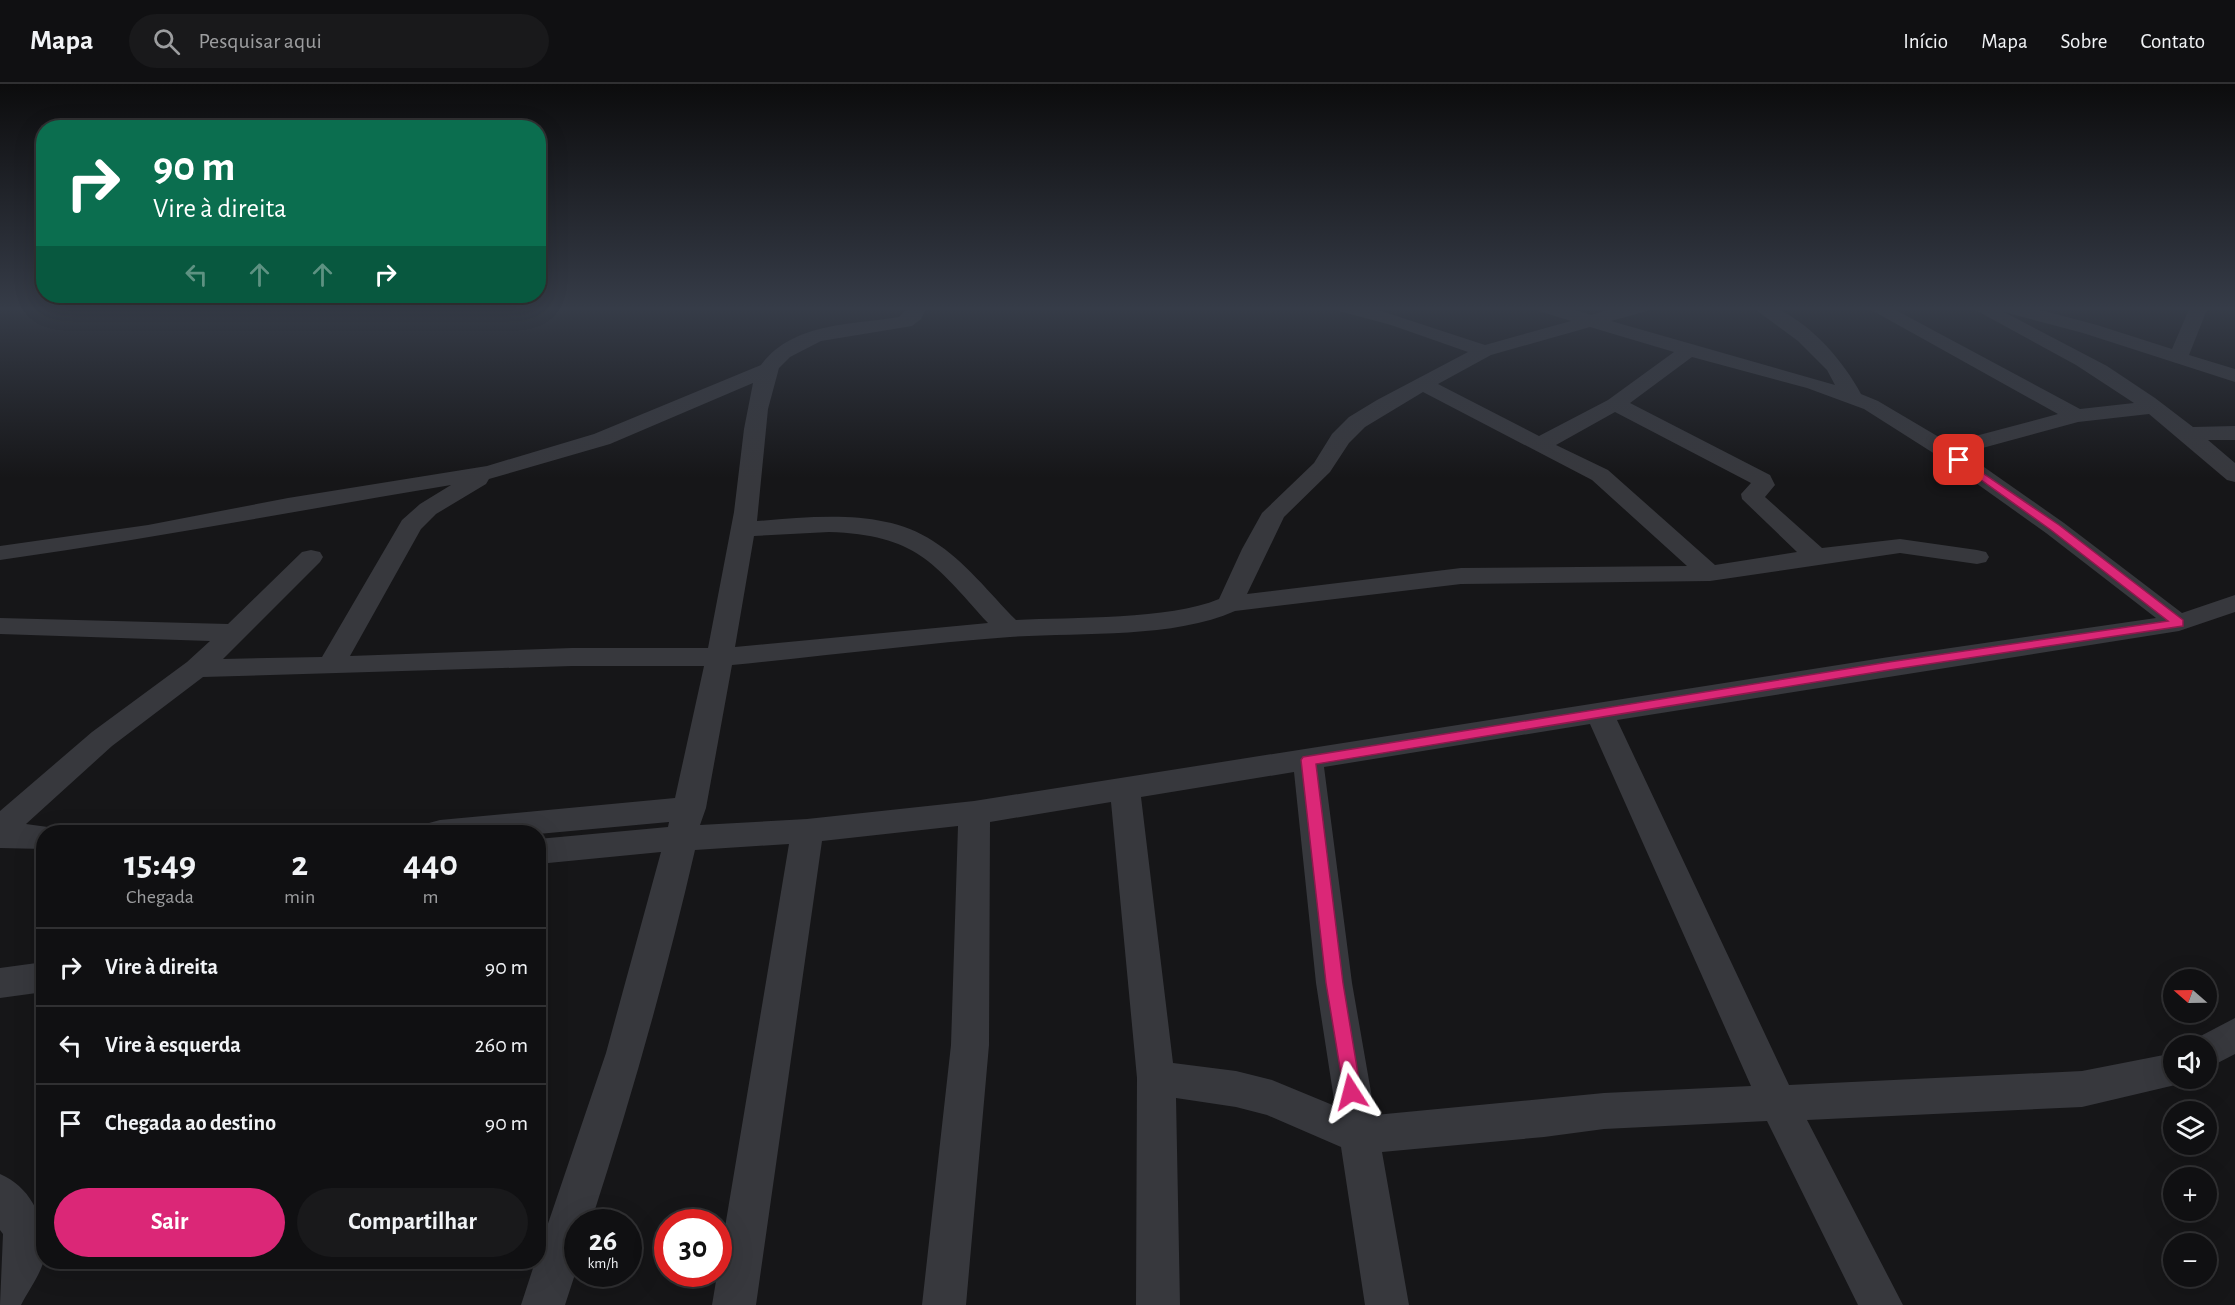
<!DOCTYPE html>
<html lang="pt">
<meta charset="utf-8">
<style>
body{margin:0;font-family:"Alegreya Sans",sans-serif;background:#19191b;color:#f1f3f6;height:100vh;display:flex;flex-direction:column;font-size:22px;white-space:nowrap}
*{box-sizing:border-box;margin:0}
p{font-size:20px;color:#9c9d9f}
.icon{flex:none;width:33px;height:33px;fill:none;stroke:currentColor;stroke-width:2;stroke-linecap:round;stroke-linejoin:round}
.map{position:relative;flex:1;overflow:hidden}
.drawer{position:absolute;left:36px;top:741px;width:510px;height:444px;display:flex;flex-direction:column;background:#101012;border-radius:24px;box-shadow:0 6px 24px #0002,0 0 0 2px #303032}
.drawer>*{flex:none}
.top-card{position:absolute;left:36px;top:36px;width:510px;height:183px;border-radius:24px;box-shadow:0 6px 24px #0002,0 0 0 2px #303032;background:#0b6e4f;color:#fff;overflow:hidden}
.needle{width:39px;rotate:290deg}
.tools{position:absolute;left:2163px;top:885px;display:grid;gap:12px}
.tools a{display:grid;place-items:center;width:54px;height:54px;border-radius:50%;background:#101012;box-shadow:0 6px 24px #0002,0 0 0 2px #303032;font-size:30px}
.speed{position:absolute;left:564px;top:1125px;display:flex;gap:12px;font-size:30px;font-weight:700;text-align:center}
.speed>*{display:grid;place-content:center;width:78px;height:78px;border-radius:50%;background:#101012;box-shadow:0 6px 24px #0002,0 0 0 2px #303032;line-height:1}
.speed small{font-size:15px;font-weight:400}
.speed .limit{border:9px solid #d22;background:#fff;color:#111}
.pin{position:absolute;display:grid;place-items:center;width:51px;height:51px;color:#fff;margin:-26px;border-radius:12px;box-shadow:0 3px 9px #0006}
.me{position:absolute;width:66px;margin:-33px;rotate:351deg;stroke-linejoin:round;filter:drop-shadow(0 0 4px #0008)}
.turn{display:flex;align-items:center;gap:21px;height:126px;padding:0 18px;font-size:27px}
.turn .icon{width:78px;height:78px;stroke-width:2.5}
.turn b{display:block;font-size:42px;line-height:51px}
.lanes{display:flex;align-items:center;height:57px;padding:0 18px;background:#0003;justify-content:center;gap:30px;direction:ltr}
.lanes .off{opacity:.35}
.eta{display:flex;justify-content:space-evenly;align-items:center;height:102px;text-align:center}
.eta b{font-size:36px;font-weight:700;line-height:42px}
.action{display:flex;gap:12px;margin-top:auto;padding:12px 18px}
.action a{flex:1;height:69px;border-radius:36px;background:#db2777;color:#fff;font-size:24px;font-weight:700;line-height:69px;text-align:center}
.action a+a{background:#19191b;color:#f1f3f6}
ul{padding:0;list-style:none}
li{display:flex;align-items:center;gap:18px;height:78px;padding:0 18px;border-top:2px solid #303032}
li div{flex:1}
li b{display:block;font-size:22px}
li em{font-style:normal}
header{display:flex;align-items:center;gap:36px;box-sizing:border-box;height:84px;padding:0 30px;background:#101012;border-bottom:2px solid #303032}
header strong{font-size:28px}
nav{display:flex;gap:33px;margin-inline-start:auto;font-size:21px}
.search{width:420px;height:54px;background:#19191b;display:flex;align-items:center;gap:15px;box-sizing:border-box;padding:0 21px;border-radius:33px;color:#9c9d9f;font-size:22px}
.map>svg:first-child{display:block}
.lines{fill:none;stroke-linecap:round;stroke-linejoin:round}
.minor{fill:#37383d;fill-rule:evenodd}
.route{fill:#db2777;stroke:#8e194d;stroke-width:1.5}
</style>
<header>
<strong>Mapa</strong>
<div class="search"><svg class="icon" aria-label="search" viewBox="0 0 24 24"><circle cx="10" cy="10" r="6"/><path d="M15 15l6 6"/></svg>Pesquisar aqui</div>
<nav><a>Início</a><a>Mapa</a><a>Sobre</a><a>Contato</a></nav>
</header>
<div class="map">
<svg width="2235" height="1221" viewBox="0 0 2235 1221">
<rect width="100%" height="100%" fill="#161618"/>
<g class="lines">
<!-- minor -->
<g class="minor">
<path d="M909,223H927L921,235L912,242L821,257L790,273L779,284L768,325L757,437C813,433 883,424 933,457C965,477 989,509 1016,536C1073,533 1169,536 1219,515L1242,465L1262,429L1314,379L1332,350L1349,333L1377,316L1468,268L1391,241L1339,227L1337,223H1369L1485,261L1571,237L1539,227L1537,223H1567L1591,231L1618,223H1649L1647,227L1611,237L1835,301L1827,286L1798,257L1752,223C1759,223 1769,222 1775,224C1812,240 1843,277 1861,310L1878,317L1949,359L2058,330L1866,223H1890L2080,325L2134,319L2076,281L1970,223H2029L2097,241L2172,265L2190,223H2208L2189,271L2235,285V298L2083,249L2004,228L2107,282L2155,314L2193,343L2235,342V356H2208L2235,379V398L2227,396L2149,330L2078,338L1964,369L2064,439L2182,529L2235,511V528L2179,547L1617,636L1789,1001L2082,987L2174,969V994H2189L2188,998L2082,1023L1807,1036L1903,1221H1858L1767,1037L1604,1045L1544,1053L1382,1068L1409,1221H1365L1341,1063L1267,1031L1236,1023L1176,1014L1180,1221H1136L1137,994L1111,718L990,738L989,961L966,1221H922L951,961L958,742L822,757L756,1221H712L789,760L695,766C666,892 631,1015 591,1138H578V1181L565,1221H521L535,1178H538V1169L606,969L661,768L538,780V755L668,743L669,738L538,750L424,748L429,739L440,736L675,714L704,582H572L203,593L112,662L26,740L55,744L58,748H44V765L0,764V727L92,648L187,578L210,557L0,550V534L228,540L302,468L311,466L320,468L323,473L320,478L223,575L322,573L402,436L420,420L451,401C301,426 151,455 0,476V462L148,441L288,414L487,382L594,350L761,281C793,238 852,241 899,233ZM1590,243L1674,268L1608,316L1539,352L1438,300L1491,271ZM1692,273L1807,304L1864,325L1938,372L2046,449L2156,534L1889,573L974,717L807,735L700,741L706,724L732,581C825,572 917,560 1010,553C1078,548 1173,555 1235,527L1461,500L1710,497L1900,469L1977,480L1986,478L1989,473L1986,468L1977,466L1900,455L1822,464L1765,413L1775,401L1770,391L1630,319ZM753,299L744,345L734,428L708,564H572L350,572L421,445L436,430L486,400L489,395L610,360ZM1423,308L1592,396L1687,482L1461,484L1247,510L1284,433L1330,388L1349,359L1365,343ZM1615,328L1751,399L1741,410L1742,415L1797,468L1715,481L1608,386L1556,361ZM829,448C916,451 933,478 988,539L735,563L754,452ZM1590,640L1751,1002L1604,1009L1375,1031L1352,899L1324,683ZM1294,688L1316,899L1335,1022L1272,996L1236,987L1173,979L1141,713Z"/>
<polygon points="44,878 44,908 0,914 0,884"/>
<polygon points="2235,934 2235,970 2206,985 2206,962 2190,962 2193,956"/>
<path d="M0,1090C32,1103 49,1141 44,1175C41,1190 28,1207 21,1221H0L3,1150L0,1146Z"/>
</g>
</g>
<!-- sky -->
<linearGradient id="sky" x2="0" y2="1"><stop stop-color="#0c0c0d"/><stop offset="0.57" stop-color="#363c48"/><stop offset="1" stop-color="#363c48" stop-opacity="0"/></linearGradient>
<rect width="2235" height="394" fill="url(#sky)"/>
<!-- route -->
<polygon class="route" points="1959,373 2059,441 2183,536 2183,542 1889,586 1316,680 1343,899 1361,1008 1358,1014 1351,1016 1345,1014 1326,899 1301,676 1303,673 1889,578 2168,537 2051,446 1956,378 1954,376"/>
</svg>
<div class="tools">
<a><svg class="needle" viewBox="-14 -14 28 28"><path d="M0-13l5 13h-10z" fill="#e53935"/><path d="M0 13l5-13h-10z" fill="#9c9d9f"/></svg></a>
<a><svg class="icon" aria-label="sound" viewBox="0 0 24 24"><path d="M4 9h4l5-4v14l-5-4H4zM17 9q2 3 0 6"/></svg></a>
<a><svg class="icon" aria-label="layers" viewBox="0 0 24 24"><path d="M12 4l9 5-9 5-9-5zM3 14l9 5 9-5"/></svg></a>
<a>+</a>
<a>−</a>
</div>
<div class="speed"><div>26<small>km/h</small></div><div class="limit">30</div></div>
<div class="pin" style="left:1959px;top:376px;background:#d93025"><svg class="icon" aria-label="arrive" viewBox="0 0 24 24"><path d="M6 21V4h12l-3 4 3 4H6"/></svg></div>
<svg class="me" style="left:1351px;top:1008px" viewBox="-20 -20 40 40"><path d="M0-17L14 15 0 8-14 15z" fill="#db2777" stroke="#fff" stroke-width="4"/></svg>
<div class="top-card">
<div class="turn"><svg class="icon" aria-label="right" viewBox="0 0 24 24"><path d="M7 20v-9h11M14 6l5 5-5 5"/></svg><div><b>90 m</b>Vire à direita</div></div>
<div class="lanes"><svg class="icon off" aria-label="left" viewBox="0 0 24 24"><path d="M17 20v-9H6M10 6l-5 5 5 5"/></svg><svg class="icon off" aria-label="ahead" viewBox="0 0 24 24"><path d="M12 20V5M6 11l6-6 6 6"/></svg><svg class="icon off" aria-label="ahead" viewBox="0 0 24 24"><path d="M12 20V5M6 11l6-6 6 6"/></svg><svg class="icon" aria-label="right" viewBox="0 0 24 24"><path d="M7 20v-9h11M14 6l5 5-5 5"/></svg></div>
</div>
<section class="drawer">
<div class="eta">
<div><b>15:49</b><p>Chegada</p></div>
<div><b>2</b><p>min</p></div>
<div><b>440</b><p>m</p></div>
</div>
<ul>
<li><svg class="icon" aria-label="right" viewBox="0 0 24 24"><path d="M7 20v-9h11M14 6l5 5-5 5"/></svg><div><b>Vire à direita</b></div><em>90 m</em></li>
<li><svg class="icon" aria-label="left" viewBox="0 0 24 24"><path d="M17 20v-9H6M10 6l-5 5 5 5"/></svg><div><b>Vire à esquerda</b></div><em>260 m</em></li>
<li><svg class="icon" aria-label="arrive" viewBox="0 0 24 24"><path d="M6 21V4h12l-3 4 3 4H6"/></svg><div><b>Chegada ao destino</b></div><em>90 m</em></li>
</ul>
<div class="action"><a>Sair</a><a>Compartilhar</a></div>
</section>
</div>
